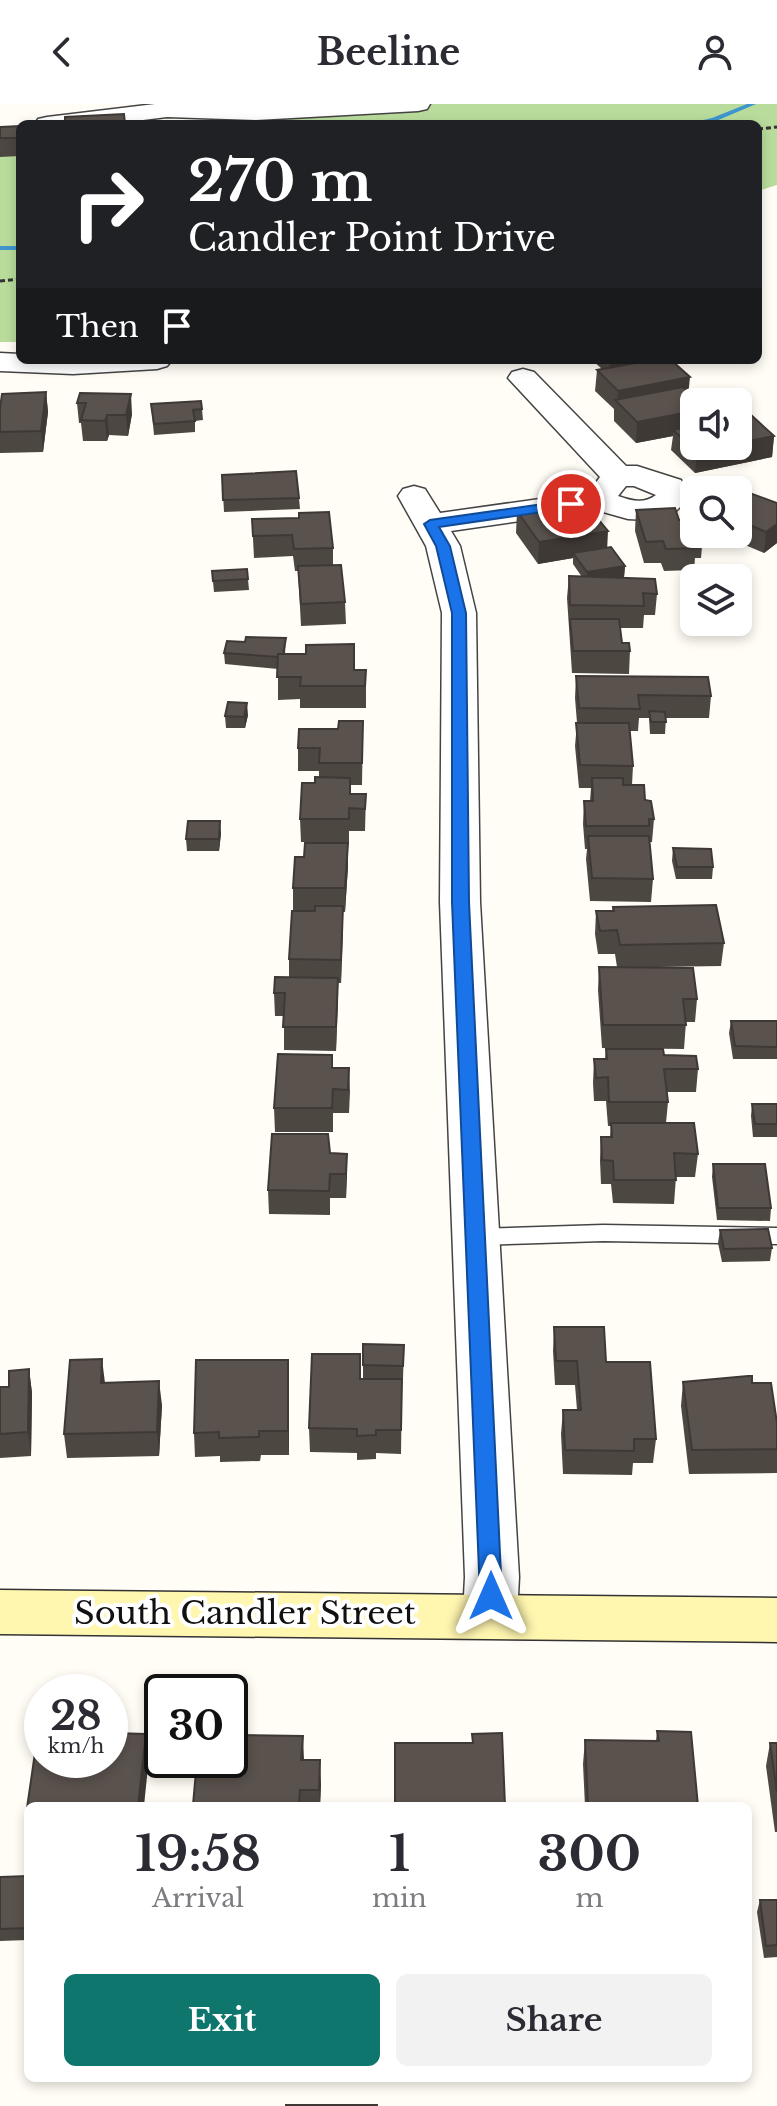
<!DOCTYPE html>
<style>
body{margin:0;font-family:"Libre Baskerville",serif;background:#f2f2f3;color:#2b2b33;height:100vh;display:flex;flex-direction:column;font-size:30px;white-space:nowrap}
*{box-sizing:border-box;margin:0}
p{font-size:26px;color:#7c7c81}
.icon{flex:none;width:44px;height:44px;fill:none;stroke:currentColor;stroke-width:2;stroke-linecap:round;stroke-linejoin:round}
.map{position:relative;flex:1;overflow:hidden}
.sheet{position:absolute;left:24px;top:1698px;width:728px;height:280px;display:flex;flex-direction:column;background:#fff;border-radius:12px;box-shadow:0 4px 12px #0003}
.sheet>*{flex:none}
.banner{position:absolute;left:16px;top:16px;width:746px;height:244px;border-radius:12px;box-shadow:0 4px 12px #0003;background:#202124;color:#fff;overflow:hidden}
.tools{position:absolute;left:680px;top:284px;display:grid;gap:16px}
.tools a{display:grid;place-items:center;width:72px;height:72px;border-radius:12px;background:#fff;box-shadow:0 4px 12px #0003;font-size:40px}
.speed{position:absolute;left:24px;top:1570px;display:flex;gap:16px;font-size:40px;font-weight:700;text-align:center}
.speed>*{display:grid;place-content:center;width:104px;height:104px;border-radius:50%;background:#fff;box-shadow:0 4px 12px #0003;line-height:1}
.speed small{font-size:20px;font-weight:400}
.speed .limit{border:4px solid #111;border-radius:12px;background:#fff;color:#111}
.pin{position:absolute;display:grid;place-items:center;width:68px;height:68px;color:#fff;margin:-34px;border:4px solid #fff;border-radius:50%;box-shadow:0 2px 8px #0007}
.me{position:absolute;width:88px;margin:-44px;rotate:0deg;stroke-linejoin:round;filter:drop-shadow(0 0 6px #0008)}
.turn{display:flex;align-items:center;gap:28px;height:168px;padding:0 40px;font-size:36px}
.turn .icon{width:104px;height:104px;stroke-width:2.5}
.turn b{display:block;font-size:56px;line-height:68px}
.then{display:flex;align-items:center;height:76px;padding:0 40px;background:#0003;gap:16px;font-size:30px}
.eta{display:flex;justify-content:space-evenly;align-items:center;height:136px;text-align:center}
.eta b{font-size:48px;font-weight:700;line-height:56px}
.cta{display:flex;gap:16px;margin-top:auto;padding:16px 40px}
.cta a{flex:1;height:92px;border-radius:12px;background:#0f766e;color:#fff;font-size:32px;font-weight:700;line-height:92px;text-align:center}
.cta a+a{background:#f2f2f3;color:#2b2b33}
header{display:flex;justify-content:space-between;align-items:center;height:104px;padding:0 40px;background:#fff;font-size:36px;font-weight:700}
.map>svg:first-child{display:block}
.forest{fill:#b9dc9c}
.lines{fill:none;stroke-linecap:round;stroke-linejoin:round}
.stream{fill:#3f96cf;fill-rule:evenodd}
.lane-casing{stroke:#444;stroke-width:3}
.street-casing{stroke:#444;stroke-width:3}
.secondary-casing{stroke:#333;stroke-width:3}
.path{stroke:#333;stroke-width:3;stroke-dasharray:5 3;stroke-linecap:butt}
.lane{fill:#fff;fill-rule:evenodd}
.street{fill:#fff;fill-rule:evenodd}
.secondary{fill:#fff6b0;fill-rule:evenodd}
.wall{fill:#4d4742}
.shaded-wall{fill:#3f3936}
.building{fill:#5a524d;stroke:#3f3936;stroke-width:2}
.route{fill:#1a73e8;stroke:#114b97;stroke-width:2}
.labels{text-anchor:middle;stroke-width:8;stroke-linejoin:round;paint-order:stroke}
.near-street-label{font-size:32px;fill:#111;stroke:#fff}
</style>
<header><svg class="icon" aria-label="back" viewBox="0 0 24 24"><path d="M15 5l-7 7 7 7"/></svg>Beeline<svg class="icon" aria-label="person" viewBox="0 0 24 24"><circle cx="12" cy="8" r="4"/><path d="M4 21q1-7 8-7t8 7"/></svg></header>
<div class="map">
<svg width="777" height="2002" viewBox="0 0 777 2002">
<rect width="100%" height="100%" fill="#fffdf5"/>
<!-- forest -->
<g class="forest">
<polygon points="387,0 777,0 777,81 758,87 758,20 174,20"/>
<polygon points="20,27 20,238 0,238 0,28"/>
</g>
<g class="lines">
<!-- stream -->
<g class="stream">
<polygon points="747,0 756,0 716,17 686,20 712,14"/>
<rect x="0" y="142" width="20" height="4"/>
</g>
<defs>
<polygon id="lane" points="603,1121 777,1124 777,1140 603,1137 476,1141 468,1139 464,1133 468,1127 476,1125"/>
<g id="street">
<polygon points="155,0 430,0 427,5 418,7 256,16 167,13 111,20 35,20 38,15 47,13"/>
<polygon points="0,249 20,250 20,256 172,256 167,262 157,265 73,270 0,267"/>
<path d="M523,265L534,268L626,362H637L681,376L689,394L676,407L647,416L628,415L596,406L451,427L460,442L476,509L480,798L519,1473L517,1511L509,1527L490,1533L471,1527L463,1511L465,1473L440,798L442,509L426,442L398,392L403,385L414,382L425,385L440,409L589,388L600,373L508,274L512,268ZM626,382H634L656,391C644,400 632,397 618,392Z"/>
</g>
<polygon id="secondary" points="0,1486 777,1494 777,1538 0,1530"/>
</defs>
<!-- lane casing -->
<use href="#lane" class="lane-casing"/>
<!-- street casing -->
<use href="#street" class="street-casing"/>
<!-- secondary casing -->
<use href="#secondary" class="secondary-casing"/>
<!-- path -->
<g class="path">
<polyline points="758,25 777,23"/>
<polyline points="0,177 20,175"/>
</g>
<!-- lane -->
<use href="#lane" class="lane"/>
<!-- street -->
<use href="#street" class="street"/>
<!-- secondary -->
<use href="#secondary" class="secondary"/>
</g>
<!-- wall -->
<g class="wall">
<polygon points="20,22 20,52 0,53 0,23"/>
<polygon points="592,256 675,256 675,260 688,288 694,342 774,332 772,353 695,369 671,346 673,332 636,339 614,317 614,305 595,287 597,266 602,265"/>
<polygon points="46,288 48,308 43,348 0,349 0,304"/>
<polygon points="80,289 132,310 128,332 109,331 107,337 83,337 81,319 79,319 77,299"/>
<polygon points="151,300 202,305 203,316 195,317 195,328 154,331"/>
<polygon points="222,371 299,394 300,405 224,408"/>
<polygon points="721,382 733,386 736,384 777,399 777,439 764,449 719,430 738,430 738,386 715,386"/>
<polygon points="636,406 679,416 703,432 701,454 695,454 694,466 664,467 661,459 644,459 635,427"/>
<polygon points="517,407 607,444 625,462 624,473 657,490 655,511 644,511 643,524 620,524 622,539 630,547 629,570 572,569 567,494 569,472 582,473 573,460 573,454 538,460 516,429"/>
<polygon points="252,415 333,444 333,461 345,498 346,520 301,522 298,467 295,467 293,452 254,454"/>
<polygon points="212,467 248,475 249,486 214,488"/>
<polygon points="286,534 285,550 354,566 366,566 366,604 300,604 300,595 278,596 278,565 225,560 224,549 245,538"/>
<polygon points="576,572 711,592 709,614 666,614 665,630 650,630 649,614 639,614 638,627 630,627 633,662 632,681 645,696 654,715 652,738 649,738 653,775 651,798 590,797 586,755 587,745 585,745 583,720 584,697 590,697 591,684 579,684 575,642 577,619 575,594"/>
<polygon points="248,611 245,624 226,624 225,612"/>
<polygon points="363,617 362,681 350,681 350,690 366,690 365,727 349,727 349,738 301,738 300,715 315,679 319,673 319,667 298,667 298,644 338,625"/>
<polygon points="221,729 219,747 187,747 186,735"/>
<polygon points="348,739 348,762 345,808 343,808 341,879 338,879 336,947 284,946 284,912 275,912 274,889 289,873 289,855 293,807 293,784 304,753"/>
<polygon points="673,744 713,763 712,775 676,775 672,757"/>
<polygon points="613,803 724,839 721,862 659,863 697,895 695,918 686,918 684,945 602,944 598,886 599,863 617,863 615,850 598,850 595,830 596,807 612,807"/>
<polygon points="731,917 777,917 777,955 733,955 729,929"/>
<polygon points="606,945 664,951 698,965 696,988 667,988 668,998 666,1019 698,1050 695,1073 676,1073 674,1100 613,1099 611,1080 601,1080 600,1057 601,1033 610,1033 611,1022 608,1022 606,997 594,997 593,979 594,955 605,955"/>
<polygon points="332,964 349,964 350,988 349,1009 333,1009 333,1028 275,1028 274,1004"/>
<polygon points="752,1000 777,1000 777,1033 753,1033 751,1012"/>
<polygon points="347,1050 346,1094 330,1094 330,1111 269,1110 268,1086"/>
<polygon points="713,1060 771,1104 770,1117 717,1116 712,1073"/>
<polygon points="720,1126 772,1144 770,1157 722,1158 718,1139"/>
<polygon points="554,1223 606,1258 656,1335 653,1359 633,1359 632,1371 563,1370 561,1330 563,1306 577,1306 575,1281 555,1281 553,1247"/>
<polygon points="363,1240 404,1241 403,1275 363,1274"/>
<polygon points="29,1265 32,1289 31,1352 0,1354 0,1283 9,1283"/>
<polygon points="360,1275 402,1275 401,1350 376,1349 376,1355 357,1356 357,1349 310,1348 309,1324"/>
<polygon points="683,1278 752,1279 777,1319 777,1369 689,1370 681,1302"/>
<polygon points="105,1279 162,1301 159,1352 67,1354 64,1330"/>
<polygon points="289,1280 289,1351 261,1351 260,1357 220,1358 220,1352 195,1353 194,1329"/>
<polygon points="657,1627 698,1702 585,1702 583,1660 585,1636 656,1637"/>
<polygon points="770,1639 777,1639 777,1728 775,1728 766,1662"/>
<polygon points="197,1656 304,1656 321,1680 320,1702 193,1702"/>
<polygon points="28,1772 28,1836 0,1837 0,1773"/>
<polygon points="760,1796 777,1796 777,1853 764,1854 757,1808"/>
</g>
<!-- shaded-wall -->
<g class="shaded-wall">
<polygon points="610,256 675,256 675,262 609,273"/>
<polygon points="690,273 688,293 617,298 618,287"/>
<polygon points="46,288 48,308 43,348 41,327"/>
<polygon points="131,290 132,310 128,332 126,311"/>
<polygon points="694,307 694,328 673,326 673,332 636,339 637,318"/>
<polygon points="107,311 109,331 107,337 105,317"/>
<polygon points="774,332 772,353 695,369 697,348 725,342 738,342 738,339"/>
<polygon points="777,420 777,439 764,449 766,428"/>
<polygon points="608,427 607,448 573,449 573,454 538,460 539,438"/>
<polygon points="625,462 624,473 586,479 587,468"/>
<polygon points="247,599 248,611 245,624 244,613"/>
<polygon points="220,717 221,729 219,747 219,735"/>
<polygon points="348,739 348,762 345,808 345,784"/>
<polygon points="343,802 343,825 341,879 341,856"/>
<polygon points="338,874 338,897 336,947 336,923"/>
<polygon points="347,1050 347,1073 346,1094 346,1070"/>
<polygon points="102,1255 105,1279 101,1279"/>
<polygon points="288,1256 289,1280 289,1351 288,1327"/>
<polygon points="29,1265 32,1289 31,1352 28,1328"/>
<polygon points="159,1277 162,1301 159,1352 157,1328"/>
<polygon points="146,1630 149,1653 144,1702 138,1702"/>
<polygon points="303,1632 304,1656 301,1656"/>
<polygon points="320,1656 321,1680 320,1702 319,1686"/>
</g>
<!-- building -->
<g class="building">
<polygon points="124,10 125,20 65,20 65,13"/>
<polygon points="20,22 20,34 0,34 0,23"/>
<polygon points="652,256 671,256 690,273 618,287 597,266"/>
<polygon points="683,283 699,298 694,298 694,307 637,318 615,296"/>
<polygon points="46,288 41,327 0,328 0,304 2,290"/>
<polygon points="80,289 131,290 126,311 107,311 105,317 81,316 86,299 77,299"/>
<polygon points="201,297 202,305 193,306 195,317 154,320 151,300"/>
<polygon points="750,310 774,332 738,339 738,312"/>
<polygon points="694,321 694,342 725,342 697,348 673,326"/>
<polygon points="296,367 299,394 223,396 222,371"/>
<polygon points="721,382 733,386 736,384 777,399 777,420 766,428 738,416 738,386 715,386"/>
<polygon points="558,401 565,410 582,408 589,416 598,415 608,427 539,438 517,407"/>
<polygon points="675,404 679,416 694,415 694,430 702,430 703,432 692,433 696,444 666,445 663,437 646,438 636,406"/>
<polygon points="329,408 333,444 294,445 292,431 253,432 252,415 299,414 299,409"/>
<polygon points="611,443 625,462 587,468 573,449"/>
<polygon points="341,461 345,498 301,500 298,462"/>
<polygon points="247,465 248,475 213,477 212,467"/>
<polygon points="569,472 655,475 657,490 643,489 644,502 570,501"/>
<polygon points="570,515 619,515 622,539 629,539 630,547 573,547"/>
<polygon points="246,533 286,534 283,550 278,550 278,553 224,549 227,537 245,538"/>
<polygon points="354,540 354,566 366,566 365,582 300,582 301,573 277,573 278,550 306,550 306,541"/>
<polygon points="576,572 708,573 711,592 638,591 640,605 579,604"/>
<polygon points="228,598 247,599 244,613 225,612"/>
<polygon points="649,607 665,608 666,618 651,618"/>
<polygon points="339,617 363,617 362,659 319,659 320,644 298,644 299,625 338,625"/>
<polygon points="576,619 629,619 633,662 580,661"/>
<polygon points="315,673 350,674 350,690 366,690 365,705 349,704 349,715 300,715 302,679 315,679"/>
<polygon points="592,674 623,674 623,681 644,681 645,696 651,697 654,715 649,715 649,722 586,722 584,697 593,697"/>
<polygon points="188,717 220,717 219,735 186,735"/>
<polygon points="588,732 649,732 653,775 592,774"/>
<polygon points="305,739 348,739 345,784 293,784 295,753 304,753"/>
<polygon points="673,744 711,745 713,763 677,763"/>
<polygon points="716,801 724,839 620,841 617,826 600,827 596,807 614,807 613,803"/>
<polygon points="315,802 343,802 341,856 289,855 292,807 315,807"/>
<polygon points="599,863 693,864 697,895 683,895 686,921 603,921"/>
<polygon points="275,873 338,874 336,923 283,923 285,889 274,889"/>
<polygon points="731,917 777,917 777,943 735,942"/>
<polygon points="606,945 663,945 664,951 696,952 698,965 664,965 668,998 609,998 608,973 596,974 594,955 607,955"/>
<polygon points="278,950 332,951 332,964 349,964 348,986 333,985 332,1004 274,1004"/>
<polygon points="752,1000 777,1000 777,1020 755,1020"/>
<polygon points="611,1019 694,1019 698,1050 674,1049 676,1076 614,1076 613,1057 602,1056 601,1033 612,1033"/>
<polygon points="272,1030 328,1030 330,1049 347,1050 346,1070 330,1070 329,1087 268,1086"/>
<polygon points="713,1060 765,1060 771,1104 718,1104"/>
<polygon points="768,1125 772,1144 724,1145 720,1126"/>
<polygon points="554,1223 604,1223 606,1258 650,1258 656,1335 634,1335 634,1347 565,1346 563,1306 581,1306 577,1257 556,1257"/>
<polygon points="363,1240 404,1241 403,1262 363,1261"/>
<polygon points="312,1250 360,1250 360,1275 402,1275 401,1326 376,1326 376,1331 357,1332 357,1325 309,1324"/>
<polygon points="102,1255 101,1279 159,1277 157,1328 64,1330 70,1256"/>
<polygon points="196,1256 288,1256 288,1327 259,1327 259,1333 219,1334 219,1328 194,1329"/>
<polygon points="29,1265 28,1328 0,1330 0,1283 9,1283 9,1267"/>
<polygon points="748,1272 752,1272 752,1279 771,1279 777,1319 777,1345 692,1346 683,1278"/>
<polygon points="657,1627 691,1628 698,1702 588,1702 585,1636 659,1637"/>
<polygon points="112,1629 146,1630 138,1702 28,1702 27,1704 37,1635 42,1635 42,1656 110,1656 110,1637"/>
<polygon points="502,1629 505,1702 395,1702 395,1639 473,1639 472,1630"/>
<polygon points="237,1631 303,1632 301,1656 320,1656 319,1686 300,1686 299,1702 193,1701 197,1656 230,1656 230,1636 237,1636"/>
<polygon points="770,1639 777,1639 777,1688"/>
<polygon points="28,1772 28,1824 0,1825 0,1773"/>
<polygon points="760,1796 777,1796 777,1841 766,1842"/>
<rect x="286" y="2001" width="91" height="1"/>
</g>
<!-- route -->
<polygon class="route" points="571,396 576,397 576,403 439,423 450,442 466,509 469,798 502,1492 499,1499 491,1501 483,1499 480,1492 452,798 452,509 436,442 424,420 430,416"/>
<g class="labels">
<!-- near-street labels -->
<g class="near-street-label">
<text x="245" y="1520">South Candler Street</text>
</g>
</g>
</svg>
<div class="tools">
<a><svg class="icon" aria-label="sound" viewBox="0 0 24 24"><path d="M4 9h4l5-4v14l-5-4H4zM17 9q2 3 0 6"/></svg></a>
<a><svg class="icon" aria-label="search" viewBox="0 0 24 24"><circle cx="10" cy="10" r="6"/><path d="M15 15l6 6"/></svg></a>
<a><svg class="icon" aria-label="layers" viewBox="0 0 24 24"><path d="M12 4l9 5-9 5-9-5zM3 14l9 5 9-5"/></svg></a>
</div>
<div class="speed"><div>28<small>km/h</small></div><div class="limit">30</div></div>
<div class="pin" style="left:571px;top:400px;background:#d93025"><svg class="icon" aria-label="arrive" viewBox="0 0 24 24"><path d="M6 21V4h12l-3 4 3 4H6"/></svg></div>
<svg class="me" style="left:491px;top:1492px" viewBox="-20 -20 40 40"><path d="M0-17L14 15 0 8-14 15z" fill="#1a73e8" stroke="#fff" stroke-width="4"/></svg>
<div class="banner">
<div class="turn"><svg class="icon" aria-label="right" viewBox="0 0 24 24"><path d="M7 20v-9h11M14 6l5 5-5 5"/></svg><div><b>270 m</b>Candler Point Drive</div></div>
<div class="then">Then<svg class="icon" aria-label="arrive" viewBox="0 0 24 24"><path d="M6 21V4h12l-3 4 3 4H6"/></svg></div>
</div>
<section class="sheet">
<div class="eta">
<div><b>19:58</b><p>Arrival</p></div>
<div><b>1</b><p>min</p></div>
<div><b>300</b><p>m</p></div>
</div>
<div class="cta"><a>Exit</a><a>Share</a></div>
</section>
</div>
